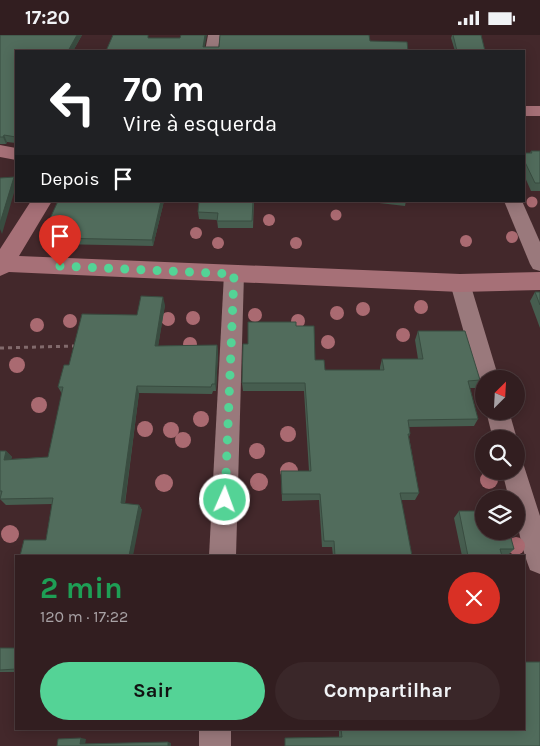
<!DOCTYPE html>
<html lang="pt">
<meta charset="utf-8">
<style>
body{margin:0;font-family:Karla,sans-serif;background:#3a2729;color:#f1f3f6;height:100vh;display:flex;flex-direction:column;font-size:19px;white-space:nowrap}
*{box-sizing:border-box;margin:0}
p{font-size:16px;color:#a8a2a5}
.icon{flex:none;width:28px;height:28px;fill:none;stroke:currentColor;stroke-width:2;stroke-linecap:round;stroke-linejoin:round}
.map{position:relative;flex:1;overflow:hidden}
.drawer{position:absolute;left:15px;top:520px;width:510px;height:175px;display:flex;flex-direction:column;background:#321e20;border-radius:0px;box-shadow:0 2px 12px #0003,0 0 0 1px #4d3c3e}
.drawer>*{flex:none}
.top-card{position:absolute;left:15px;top:15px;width:510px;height:152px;border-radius:0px;box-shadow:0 2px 12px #0003,0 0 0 1px #4d3c3e;background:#202124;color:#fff;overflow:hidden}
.needle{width:32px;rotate:24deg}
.tools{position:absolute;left:475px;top:335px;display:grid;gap:10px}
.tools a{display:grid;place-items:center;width:50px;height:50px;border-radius:50%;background:#321e20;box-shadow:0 2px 12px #0003,0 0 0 1px #4d3c3e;font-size:25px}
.pin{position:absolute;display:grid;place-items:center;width:42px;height:42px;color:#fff;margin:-51px -21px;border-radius:50% 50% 50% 0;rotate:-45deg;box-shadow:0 0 5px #0007}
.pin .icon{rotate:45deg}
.me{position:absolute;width:55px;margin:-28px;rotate:2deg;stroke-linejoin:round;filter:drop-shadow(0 0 4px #0008)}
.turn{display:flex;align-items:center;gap:18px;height:105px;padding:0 25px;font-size:22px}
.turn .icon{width:65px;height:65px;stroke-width:2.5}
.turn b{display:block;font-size:35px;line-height:42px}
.then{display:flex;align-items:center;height:48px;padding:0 25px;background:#0003;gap:10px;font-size:19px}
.round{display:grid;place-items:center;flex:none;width:52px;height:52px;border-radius:26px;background:#3a2729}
.overview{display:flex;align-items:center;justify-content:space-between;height:85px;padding:0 25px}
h1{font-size:30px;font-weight:700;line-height:38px;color:#1e9e55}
.cta{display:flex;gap:10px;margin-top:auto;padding:10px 25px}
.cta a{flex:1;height:58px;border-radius:30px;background:#54d396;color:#111;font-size:20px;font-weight:700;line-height:58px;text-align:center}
.cta a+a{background:#3a2729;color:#f1f3f6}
.status{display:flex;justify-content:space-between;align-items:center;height:35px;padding:0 25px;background:#321e20;direction:ltr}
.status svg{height:14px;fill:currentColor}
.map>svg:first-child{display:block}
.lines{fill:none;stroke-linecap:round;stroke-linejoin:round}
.path{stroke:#826a6c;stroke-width:3;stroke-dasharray:4 4;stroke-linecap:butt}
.street{fill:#9a797c;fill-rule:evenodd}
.secondary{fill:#a67077;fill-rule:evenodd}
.tree{fill:#aa6a71}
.wall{fill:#465d4f}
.shaded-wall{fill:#394c40}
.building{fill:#516c5c;stroke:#394c40}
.route{stroke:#54d396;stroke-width:9;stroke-dasharray:0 16.2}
</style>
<div class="status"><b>17:20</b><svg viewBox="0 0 49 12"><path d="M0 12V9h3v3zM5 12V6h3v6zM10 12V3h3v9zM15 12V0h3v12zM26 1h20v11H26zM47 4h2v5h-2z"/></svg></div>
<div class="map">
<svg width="540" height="711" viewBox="0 0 540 711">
<rect width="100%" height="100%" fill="#43282b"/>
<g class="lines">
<!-- path -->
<polyline class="path" points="0,313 75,311"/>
<!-- street -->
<g class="street">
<polygon points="208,0 220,0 218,16 205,16"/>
<polygon points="504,166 522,166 540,207 540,236 533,234 530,229"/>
<polygon points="234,232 241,234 244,239 236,521 209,521 224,239 227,234"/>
<polygon points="460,241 467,243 470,248 499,344 484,344 484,352 480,350 477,344 450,248 453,243"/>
<polygon points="486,376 509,376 517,404 516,405 493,404"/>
<path d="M516,426L523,428L540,481V539L530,535C521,511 516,489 516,464H509L502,436H516Z"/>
<rect x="199" y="694" width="32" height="17"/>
</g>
<!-- secondary -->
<g class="secondary">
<rect x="524" y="71" width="16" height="10"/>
<polygon points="0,110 16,113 16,125 0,122"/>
<polygon points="31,166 52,166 19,221 460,239 540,237 540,255 460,257 9,237 0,241 0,214"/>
</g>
</g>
<!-- trees -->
<g class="tree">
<circle cx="532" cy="167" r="5.5"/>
<circle cx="336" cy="180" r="5.5"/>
<circle cx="269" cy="185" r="6"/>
<circle cx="196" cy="198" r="6"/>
<circle cx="512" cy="202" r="6"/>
<circle cx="466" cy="206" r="6"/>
<circle cx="218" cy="208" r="6"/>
<circle cx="296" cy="208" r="6"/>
<circle cx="421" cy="272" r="7"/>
<circle cx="363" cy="274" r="7"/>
<circle cx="337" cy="278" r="7"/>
<circle cx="255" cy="280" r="7"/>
<circle cx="193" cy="283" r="7"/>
<circle cx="168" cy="284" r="7"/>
<circle cx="70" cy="286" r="7"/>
<circle cx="298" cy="286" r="7"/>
<circle cx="37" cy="290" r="7"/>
<circle cx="403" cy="300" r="7"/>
<circle cx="328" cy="307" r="7"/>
<circle cx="190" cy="309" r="7"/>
<circle cx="17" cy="330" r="8"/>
<circle cx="39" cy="370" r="8"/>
<circle cx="201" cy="384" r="8"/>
<circle cx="145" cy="394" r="8"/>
<circle cx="171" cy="395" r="8"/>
<circle cx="288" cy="399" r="8"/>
<circle cx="183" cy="405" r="8"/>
<circle cx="257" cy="416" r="8"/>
<circle cx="289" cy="436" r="9"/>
<circle cx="489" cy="445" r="9"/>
<circle cx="259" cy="447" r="9"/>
<circle cx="164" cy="448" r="9"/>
<circle cx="10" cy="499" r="9"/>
<circle cx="516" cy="511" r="9"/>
</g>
<!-- wall -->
<g class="wall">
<polygon points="0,0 82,0 73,16 16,16 16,108 7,107 6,109 0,109"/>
<polygon points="452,0 481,0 485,16 455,16 451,3"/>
<polygon points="531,116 540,116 540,156 531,156 524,140 524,118 530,118"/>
<polygon points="58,166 164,166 153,211 57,209 49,208 47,201"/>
<polygon points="199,166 254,166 253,193 218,193 217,185 199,184 198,177"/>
<polygon points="362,166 406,166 405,171"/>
<polygon points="535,257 540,257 540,293 530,266"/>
<polygon points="165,270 158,311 217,310 218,318 216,356 213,356 212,359 139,358 125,469 139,470 142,475 46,505 52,469 6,470 0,464 0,416 6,416 12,422 11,424 48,422 62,359 58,352 69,330 137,280"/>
<polygon points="296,291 315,325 325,335 380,335 380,332 382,324 418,324 415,305 418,296 480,345 476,353 470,353 478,384 474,391 409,392 410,399 409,402 419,458 415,465 401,465 412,521 333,521 332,512 322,512 319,465 282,466 281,436 309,436 304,356 243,356 242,348 248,309"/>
<polygon points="459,476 514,514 508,520 502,520 502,521 462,521 454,483"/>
<rect x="0" y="613" width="16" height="24"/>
<polygon points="339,694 524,694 540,711 285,711 285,703 339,702"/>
</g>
<!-- shaded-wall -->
<g class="shaded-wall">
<polygon points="77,0 82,0 73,16 68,16"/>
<polygon points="205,0 207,0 204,16 203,12"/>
<polygon points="4,100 7,107 6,109 3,102"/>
<polygon points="14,142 16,148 16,151 2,199 0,194 0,188"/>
<polygon points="161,166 164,166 153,211 152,205"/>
<polygon points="163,262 165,270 157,318 155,311"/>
<polygon points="217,310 218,318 216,356 215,349"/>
<polygon points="137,351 139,358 124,474 121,468"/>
<polygon points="6,416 12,422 9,431 4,425"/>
<polygon points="139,470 142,475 133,521 129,521"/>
<polygon points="81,703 86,704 85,710 80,709"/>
<polygon points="168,707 171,708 171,711 168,711"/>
</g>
<!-- building -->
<g class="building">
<polygon points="0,0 77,0 68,16 16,16 16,102 4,100 3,102 0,102"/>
<polygon points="113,0 148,0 148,3 180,3 181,0 205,0 203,12 219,12 220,0 369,0 370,6 407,7 408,16 106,16"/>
<polygon points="453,0 481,0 485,16 457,16"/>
<polygon points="531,116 540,116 540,148 535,148 524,125 524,118 532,118"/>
<polygon points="14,142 0,188 0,143"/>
<polygon points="58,166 161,166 152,205 54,203 47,201 47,190"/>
<polygon points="199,166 253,166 252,186 217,186 218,178 198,177"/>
<polygon points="535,257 540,257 540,270"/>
<polygon points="141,261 163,262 155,311 217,310 215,349 212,349 211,352 137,351 121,468 139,470 129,521 20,521 24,505 46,505 53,463 0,464 2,456 0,456 0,416 6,416 4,425 48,422 63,352 58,352 64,330 69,330 82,279 137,280"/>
<polygon points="248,287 296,287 296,291 314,291 315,325 324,325 325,335 384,335 382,324 423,324 418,296 465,296 480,345 468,346 478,384 408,385 410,399 408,399 419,458 400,458 412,521 335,521 334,506 324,506 320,459 282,459 281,436 311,436 305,348 242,348 243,309 248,309"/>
<polygon points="459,476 484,476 484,496 509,496 514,514 500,514 502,521 468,521"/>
<polygon points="0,613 16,613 16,634 0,635"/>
<polygon points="524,627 540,627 540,711 285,711 285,703 342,702 341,694 524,694"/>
<polygon points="81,703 80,709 168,707 168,711 57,711 58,704"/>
</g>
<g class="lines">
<!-- route -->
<polyline class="route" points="60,231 234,239 225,465"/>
</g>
</svg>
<div class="tools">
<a><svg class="needle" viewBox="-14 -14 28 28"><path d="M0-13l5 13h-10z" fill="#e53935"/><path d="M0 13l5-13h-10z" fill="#a8a2a5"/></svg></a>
<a><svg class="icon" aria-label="search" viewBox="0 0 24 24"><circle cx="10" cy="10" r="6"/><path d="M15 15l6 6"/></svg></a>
<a><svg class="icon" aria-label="layers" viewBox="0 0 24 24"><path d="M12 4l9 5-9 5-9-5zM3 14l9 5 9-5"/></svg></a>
</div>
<div class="pin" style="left:60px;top:231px;background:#d93025"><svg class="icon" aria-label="arrive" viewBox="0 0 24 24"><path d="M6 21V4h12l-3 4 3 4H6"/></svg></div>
<svg class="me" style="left:225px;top:465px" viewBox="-20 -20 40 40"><circle r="17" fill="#54d396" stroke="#fff" stroke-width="3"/><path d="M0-11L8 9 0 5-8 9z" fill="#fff"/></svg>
<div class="top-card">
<div class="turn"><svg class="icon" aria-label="left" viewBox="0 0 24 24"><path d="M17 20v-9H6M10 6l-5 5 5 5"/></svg><div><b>70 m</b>Vire à esquerda</div></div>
<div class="then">Depois<svg class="icon" aria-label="arrive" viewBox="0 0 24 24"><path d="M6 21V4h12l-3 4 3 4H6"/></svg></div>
</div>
<section class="drawer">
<div class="overview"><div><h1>2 min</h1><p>120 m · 17:22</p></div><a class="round" style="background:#d93025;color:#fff"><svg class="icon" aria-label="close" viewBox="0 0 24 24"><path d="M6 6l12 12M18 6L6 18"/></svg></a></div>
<div class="cta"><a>Sair</a><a>Compartilhar</a></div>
</section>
</div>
